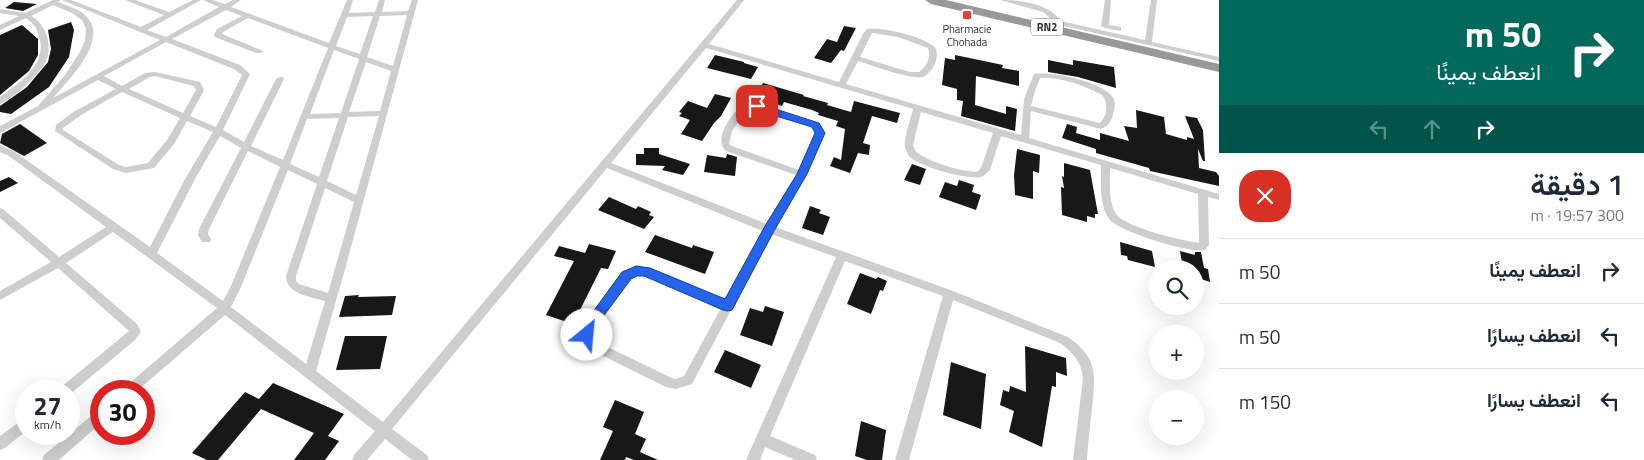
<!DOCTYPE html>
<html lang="ar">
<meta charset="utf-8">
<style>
body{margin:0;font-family:"Titillium Web",Vazirmatn,sans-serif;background:#f2f2f3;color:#1f2937;direction:rtl;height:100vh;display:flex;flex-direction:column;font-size:19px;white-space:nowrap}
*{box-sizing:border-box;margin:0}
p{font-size:16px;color:#747a83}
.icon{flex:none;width:28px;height:28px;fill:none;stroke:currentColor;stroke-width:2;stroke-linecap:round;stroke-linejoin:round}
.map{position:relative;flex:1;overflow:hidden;direction:ltr}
.details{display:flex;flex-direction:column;background:#fff;width:425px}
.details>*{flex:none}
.guide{background:#00695c;color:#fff;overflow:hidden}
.buttons{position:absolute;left:1149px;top:260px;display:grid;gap:10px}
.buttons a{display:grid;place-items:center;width:55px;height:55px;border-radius:50%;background:#fff;box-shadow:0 5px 20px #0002;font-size:25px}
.speed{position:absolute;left:15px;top:380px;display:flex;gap:10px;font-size:25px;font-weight:700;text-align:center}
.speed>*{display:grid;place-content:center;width:65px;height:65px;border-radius:50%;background:#fff;box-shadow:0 5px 20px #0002;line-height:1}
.speed small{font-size:12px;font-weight:400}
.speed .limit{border:8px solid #d22;background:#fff;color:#111}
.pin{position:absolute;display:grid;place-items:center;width:42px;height:42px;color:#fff;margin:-21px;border-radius:10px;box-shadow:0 2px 8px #0006}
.me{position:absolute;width:55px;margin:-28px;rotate:28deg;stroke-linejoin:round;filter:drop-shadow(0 0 4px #0008)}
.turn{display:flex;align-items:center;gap:18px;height:105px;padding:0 20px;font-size:22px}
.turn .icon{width:65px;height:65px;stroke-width:2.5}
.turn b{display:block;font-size:35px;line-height:42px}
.lanes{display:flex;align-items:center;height:48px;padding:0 20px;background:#0003;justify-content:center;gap:25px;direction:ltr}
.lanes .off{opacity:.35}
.round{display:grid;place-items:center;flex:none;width:52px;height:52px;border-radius:20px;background:#f2f2f3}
.head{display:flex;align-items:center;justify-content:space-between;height:85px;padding:0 20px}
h1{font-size:30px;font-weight:600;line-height:38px}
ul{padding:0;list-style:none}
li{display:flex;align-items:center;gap:15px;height:65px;padding:0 20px;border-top:1px solid #e0e1e3}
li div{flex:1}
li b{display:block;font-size:19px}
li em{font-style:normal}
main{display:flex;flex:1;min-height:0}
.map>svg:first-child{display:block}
.building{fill:#181818}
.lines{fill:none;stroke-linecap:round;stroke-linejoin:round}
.street{fill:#cecece;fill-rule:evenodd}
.highway{fill:#989898;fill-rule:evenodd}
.route{fill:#2563eb;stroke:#184099}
.poi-dot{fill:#e64035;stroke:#fff;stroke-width:2}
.labels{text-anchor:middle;stroke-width:5;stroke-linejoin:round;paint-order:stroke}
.shield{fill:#fff;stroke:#6f6f6f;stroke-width:1}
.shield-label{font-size:11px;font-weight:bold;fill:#313131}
.far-poi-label{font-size:11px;fill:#313131;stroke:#fff}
</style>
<main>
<section class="details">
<div class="guide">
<div class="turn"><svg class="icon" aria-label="right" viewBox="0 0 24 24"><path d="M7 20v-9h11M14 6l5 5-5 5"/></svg><div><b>50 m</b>انعطف يمينًا</div></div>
<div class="lanes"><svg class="icon off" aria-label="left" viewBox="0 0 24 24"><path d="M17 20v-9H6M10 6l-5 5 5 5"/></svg><svg class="icon off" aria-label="ahead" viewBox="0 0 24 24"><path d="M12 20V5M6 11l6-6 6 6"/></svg><svg class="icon" aria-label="right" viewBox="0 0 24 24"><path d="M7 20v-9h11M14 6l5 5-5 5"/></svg></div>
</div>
<div class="head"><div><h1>1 دقيقة</h1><p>300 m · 19:57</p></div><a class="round" style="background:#d93025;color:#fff"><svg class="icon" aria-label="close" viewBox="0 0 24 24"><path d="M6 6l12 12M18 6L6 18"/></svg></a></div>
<ul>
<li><svg class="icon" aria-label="right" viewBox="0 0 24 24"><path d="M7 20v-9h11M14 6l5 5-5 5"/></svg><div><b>انعطف يمينًا</b></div><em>50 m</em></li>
<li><svg class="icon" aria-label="left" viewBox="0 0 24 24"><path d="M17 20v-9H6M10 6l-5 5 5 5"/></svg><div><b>انعطف يسارًا</b></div><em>50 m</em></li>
<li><svg class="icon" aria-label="left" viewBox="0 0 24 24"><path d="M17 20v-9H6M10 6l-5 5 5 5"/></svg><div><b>انعطف يسارًا</b></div><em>150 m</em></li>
</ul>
</section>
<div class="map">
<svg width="1219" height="460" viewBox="0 0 1219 460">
<rect width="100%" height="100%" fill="#fff"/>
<!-- building -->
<g class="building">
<polygon points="14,2 37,4 23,11 5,8"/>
<polygon points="71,22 74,30 69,57 49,87 11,114 0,112 0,106 27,87 48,62 51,49 48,30"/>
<polygon points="22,25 38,39 38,55 29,71 0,95 0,35"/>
<polygon points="844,26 856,28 844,51 841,50 831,63 814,58 827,39 837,42"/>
<polygon points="715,55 744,62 744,63 758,67 751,79 707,68"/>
<polygon points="955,55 1003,65 1002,68 1019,71 1019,86 976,76 975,105 1006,114 1006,106 1017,109 1015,131 961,116 963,101 957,100 957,89 942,85 945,58 955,60"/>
<polygon points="1048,60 1073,65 1073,60 1114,67 1116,88 1078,77 1048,72"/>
<polygon points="763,83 804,95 803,96 828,103 827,105 851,112 854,101 900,113 897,123 872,116 863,143 870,145 869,155 858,153 850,173 830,166 834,157 841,160 845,129 836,126 838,121 818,115 819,113 812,110 784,102 782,106 755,96"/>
<polygon points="715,94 731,98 721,116 714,123 702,141 681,134 690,120 679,116 682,113 679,112 688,101 707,108"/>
<polygon points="1136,110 1164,117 1166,134 1187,140 1187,137 1194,139 1185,116 1197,118 1203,130 1205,161 1203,161 1198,149 1199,168 1216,172 1219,176 1219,186 1150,171 1149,168 1096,153 1096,149 1062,138 1067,124 1077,127 1076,133 1100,140 1100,133 1129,141 1124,126 1137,128"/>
<polygon points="20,124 47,143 24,156 0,143 2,134"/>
<polygon points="644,148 659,148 659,154 690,164 683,175 662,170 665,166 636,165 636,154 644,154"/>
<polygon points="1017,149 1040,155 1039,173 1033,171 1033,199 1015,195 1014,175"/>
<polygon points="727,154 737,157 735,176 704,172 707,155 726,158"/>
<polygon points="1064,163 1090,170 1098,214 1095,214 1095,218 1087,216 1087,222 1062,215 1061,187 1064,188 1062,176 1064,177"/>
<polygon points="912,164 926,169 920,185 904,180"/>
<polygon points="9,177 18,183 0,192 0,181"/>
<polygon points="959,180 974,185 972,192 981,195 976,210 939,197 945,182 957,186"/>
<polygon points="609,197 636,209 638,206 651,212 649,215 654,217 644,229 598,210"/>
<polygon points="810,206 821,210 819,213 830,217 823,235 802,228"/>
<polygon points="655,235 692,248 693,245 714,252 705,274 645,252"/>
<polygon points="1120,242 1152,251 1155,267 1128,260 1127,256 1121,255"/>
<polygon points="589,244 616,251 608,269 601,268 575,320 568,318 567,322 546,315 574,261 554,256 559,246 585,253"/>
<polygon points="1180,251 1195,255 1195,252 1201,252 1204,268 1208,269 1210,282 1195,277 1195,269 1183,269"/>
<polygon points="860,273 876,279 878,277 887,281 883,291 880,290 871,314 847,304"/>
<polygon points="359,295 358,297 396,296 392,315 339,317 345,296"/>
<polygon points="765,306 784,312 772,346 740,335 750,308 763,312"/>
<polygon points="345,336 387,336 380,369 336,370"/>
<polygon points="1025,346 1066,358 1067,376 1056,372 1056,387 1052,386 1042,447 1009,432 1014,411 1000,405 1003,390 1009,392 1010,386 1026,392"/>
<polygon points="725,350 761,365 751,388 714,372"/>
<polygon points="951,362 986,374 981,429 943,415"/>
<polygon points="273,383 344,414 328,436 339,441 325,460 294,460 314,433 261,409 218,460 207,460 192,453 245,392 259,399"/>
<polygon points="615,400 644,412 635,434 646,439 640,452 658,460 634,460 626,457 625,460 600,460 613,431 603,427"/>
<polygon points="861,421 886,430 882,460 867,460 855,456"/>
</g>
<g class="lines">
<!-- street -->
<g class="street">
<path d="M53,0H61L58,2C68,6 80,9 87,17C109,40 68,81 53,98L160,40L62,0H71L141,27L164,15L125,0H135L169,12L193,0H201L147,30L166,37L219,7L203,0H212L225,4L233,0H241L231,7L329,43L347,0H353L349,13L375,12L379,0H385L382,12L408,11L412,0H418L344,273L316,371L383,422L737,0H744L709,44L839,82L863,34L867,29C885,27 921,36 935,47C938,54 937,60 934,66C931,70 928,75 923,77C911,80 871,65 858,61L846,84L1021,135L1024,99L1034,74C1051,71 1106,82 1114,99C1116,105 1114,109 1113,115C1111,122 1108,126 1101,129L1031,111L1029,138L1219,194V200L1208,197L1209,245L1205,250C1190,254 1118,231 1109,219C1099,205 1101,182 1101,165L1001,136L990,170L982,177C968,180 917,167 908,155C908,154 906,149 905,148C903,139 911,119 913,109L706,48L611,163L767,224L796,175L726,151C712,140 733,110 745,104L771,108L817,123L822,126L824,133L807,174L775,227L953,291L1068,337C1099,359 1095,374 1092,409C1090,426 1088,443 1087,460H1073L1083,378C1081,361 1073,353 1060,343L953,300L909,460H895L943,296L845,261L770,436L815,455L817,460H795L765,447L760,460H746L836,257L771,234L692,384L676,389L666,387L587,348L581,335L584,325L622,272L636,267L650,268L725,300L763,231L607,168L392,429L427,455L429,460H412L385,439L367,460H352L354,455L375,431L225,315L137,391H123L125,387L217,308L113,232L66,263L137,324L141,332L135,340L69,395V391H59L61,387L129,331L58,268L0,300V291L51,262L0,218V208L3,209L59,257L106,227L9,156L0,152V145L15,152L150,247L185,179L213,132L187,121L174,144L154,168L126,173L113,169L55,131L56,125L75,111L116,89L98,80L0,133V126L38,106L65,75L80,52L85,40L86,29L82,20L72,13L53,5L31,16C46,24 53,45 46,61C40,74 13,99 0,104V97C20,82 48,65 39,36C37,28 33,23 26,18L0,30V25L19,16L0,13V9L25,13ZM226,10L242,16L217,29L214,35L215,37L256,53H262L263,51L222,34L223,32L248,18L328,48L283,160L251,146L284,79L283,77H280L276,79L244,142L223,130L250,74L240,65L172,39ZM407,15L393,66L367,57L380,16ZM373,16L360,54L336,46L347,17ZM872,33L898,37L928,48C931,58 927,66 919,72H910L860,57ZM166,42L234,69L242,75L216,127L190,116L204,90L200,82L155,72L145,73L122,86L104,76ZM334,50L359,59L341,113L310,114ZM366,62L391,71L380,111L349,112ZM155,76L194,86L196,90L183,113L129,89L150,77ZM1040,78C1061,77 1084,85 1102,95C1109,103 1107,116 1100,123L1031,106L1035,91ZM122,92L180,118L167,140L148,163L126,167L119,165L63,130V128L81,115ZM747,109C769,109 797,118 815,129L816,133L799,170L729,145L732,131ZM921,112L993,133L981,168L977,172C956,170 934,164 916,152L913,145ZM379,116L356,195L327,181L348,117ZM339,118L319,177L290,164L307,119ZM220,136L241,148L199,229L198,235L202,242H210L211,239L208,234L209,229L248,151L280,167L231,286L223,301L157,253L195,179ZM1110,168L1198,194L1199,243C1181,240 1126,228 1116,214C1108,202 1110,181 1110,168ZM288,170L317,184L286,276C286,294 311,297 325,301L306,364L231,307L241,287ZM325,188L354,202L328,293L299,284L296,281V276ZM637,275H645L721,308L684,376L676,379L672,378L595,341L593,335V329L630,278Z"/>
<path d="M1000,0C1021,0 1048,3 1061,21L1145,40L1151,0H1157L1152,42L1219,57V61L1064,26V30H1058L1054,21L1043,12Z"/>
<polygon points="1105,0 1111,0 1109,25 1121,27 1121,31 1105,28 1101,26"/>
<polygon points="101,409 101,423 59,460 42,460 44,455 97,411"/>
<polygon points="26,417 26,431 5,448 0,450 0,436"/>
</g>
<!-- highway -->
<polygon class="highway" points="925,0 946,0 1219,64 1219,72 931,4"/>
</g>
<!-- route -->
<polygon class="route" points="753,104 760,104 819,123 825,133 807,174 774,231 732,310 727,311 723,310 644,276 637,276 631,279 594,329 592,339 587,341 583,339 581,335 584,324 622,272 636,266 650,268 725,299 765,226 797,174 815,133 812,127 753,109"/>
<!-- markers -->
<rect class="poi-dot" x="962" y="10" width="10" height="10" rx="2.5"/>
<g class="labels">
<!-- shield labels -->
<rect class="shield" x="1031" y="18.5" width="32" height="17" rx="4"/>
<g class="shield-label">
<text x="1047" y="31">RN2</text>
</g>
<!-- far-poi labels -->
<g class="far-poi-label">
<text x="967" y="33">Pharmacie<tspan x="967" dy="13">Chohada</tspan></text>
</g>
</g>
</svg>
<div class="buttons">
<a><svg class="icon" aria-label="search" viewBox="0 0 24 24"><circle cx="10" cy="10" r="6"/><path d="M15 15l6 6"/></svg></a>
<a>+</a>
<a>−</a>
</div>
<div class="speed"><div>27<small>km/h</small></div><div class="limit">30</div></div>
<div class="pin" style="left:757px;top:106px;background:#d93025"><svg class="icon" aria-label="arrive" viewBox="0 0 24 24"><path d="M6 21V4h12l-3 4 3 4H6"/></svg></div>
<svg class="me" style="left:587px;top:335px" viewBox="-20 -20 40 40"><circle r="19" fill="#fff"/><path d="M0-13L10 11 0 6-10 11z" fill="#2563eb"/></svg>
</div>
</main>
